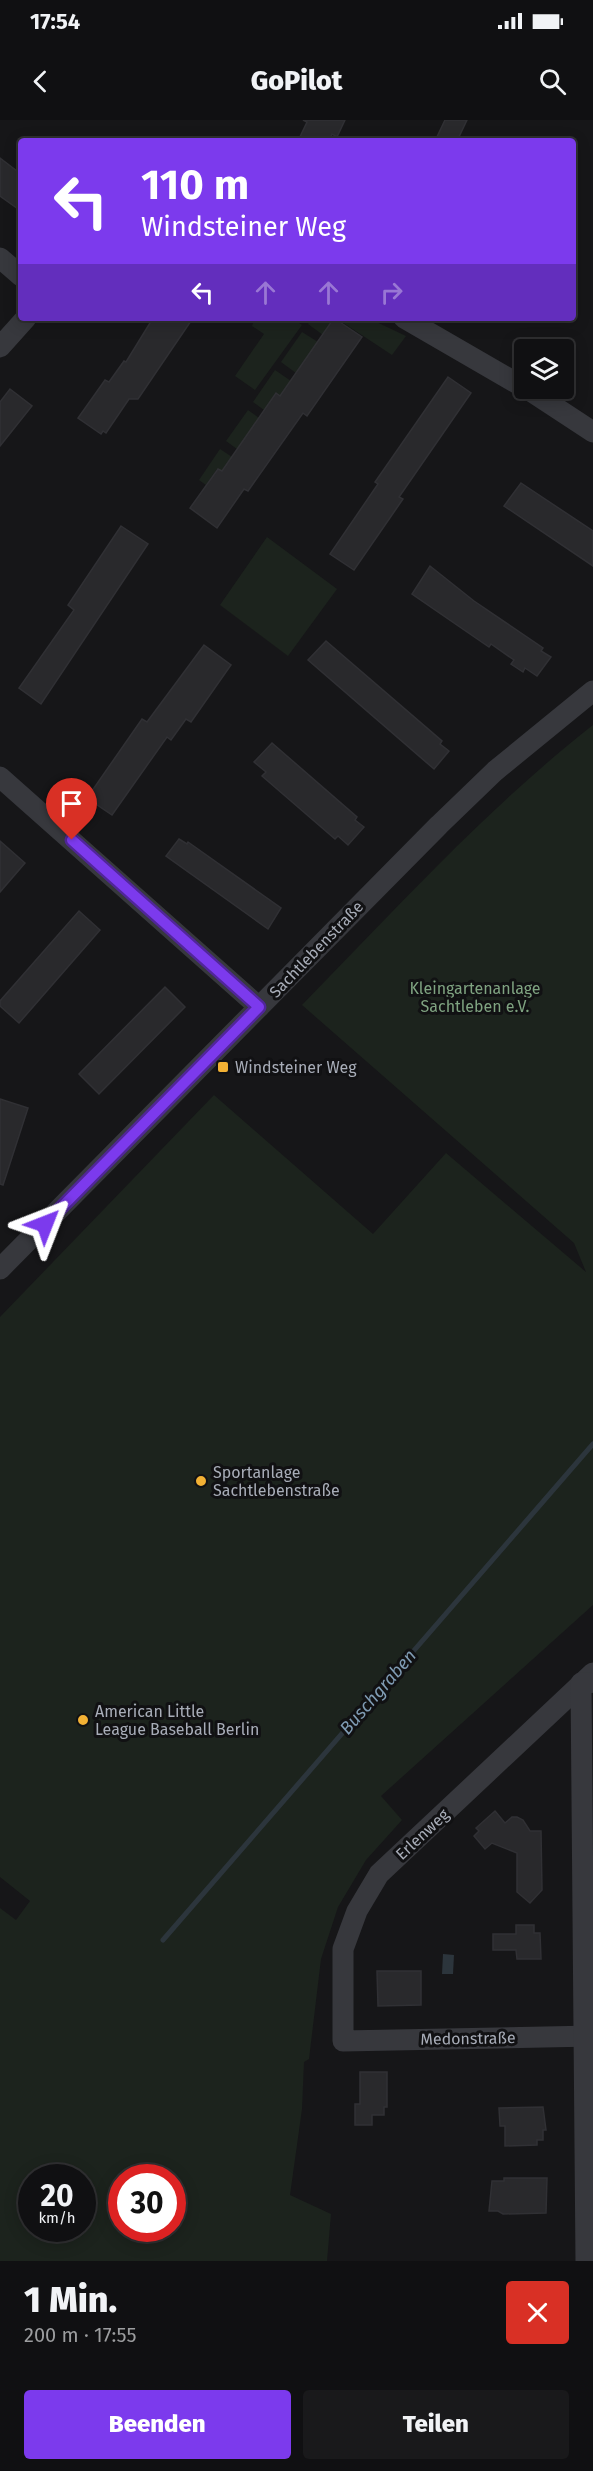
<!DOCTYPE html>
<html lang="de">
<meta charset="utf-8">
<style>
body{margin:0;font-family:"Fira Sans",sans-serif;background:#19191b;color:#f1f3f6;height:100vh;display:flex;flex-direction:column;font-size:22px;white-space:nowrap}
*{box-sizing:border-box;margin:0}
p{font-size:20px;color:#9c9d9f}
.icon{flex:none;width:33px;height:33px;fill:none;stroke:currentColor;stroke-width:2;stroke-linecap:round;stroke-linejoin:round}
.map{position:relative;height:2141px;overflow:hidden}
.panel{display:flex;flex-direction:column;background:#101012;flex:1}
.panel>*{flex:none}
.banner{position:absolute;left:18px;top:18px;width:558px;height:183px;border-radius:6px;box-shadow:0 3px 15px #0003,0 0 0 2px #303032;background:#7c3aed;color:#fff;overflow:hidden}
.fabs{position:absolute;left:514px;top:219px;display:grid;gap:12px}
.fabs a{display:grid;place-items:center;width:60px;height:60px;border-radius:6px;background:#101012;box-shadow:0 3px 15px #0003,0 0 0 2px #303032;font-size:30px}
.speed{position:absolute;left:18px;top:2044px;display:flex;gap:12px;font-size:30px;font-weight:700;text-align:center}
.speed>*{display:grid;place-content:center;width:78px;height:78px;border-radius:50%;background:#101012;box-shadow:0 3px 15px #0003,0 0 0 2px #303032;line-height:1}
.speed small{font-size:15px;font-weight:400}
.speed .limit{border:9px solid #d22;background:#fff;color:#111}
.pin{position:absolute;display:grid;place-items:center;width:51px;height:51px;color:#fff;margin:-62px -26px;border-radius:50% 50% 50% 0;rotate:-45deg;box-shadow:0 0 6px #0007}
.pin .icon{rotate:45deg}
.me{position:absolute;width:66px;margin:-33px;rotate:45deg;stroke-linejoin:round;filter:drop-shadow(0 0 4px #0008)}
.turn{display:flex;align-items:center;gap:21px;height:126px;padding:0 24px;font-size:27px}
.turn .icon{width:78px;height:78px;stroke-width:2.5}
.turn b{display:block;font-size:42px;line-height:51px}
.lanes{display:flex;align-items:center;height:57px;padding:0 24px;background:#0003;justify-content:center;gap:30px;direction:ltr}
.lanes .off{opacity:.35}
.round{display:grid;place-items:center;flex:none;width:63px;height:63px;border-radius:6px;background:#19191b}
.headline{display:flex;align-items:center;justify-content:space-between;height:102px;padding:0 24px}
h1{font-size:36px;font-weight:800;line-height:45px}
.button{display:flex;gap:12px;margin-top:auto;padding:12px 24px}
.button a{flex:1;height:69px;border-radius:6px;background:#7c3aed;color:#fff;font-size:24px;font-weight:800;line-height:69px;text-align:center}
.button a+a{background:#19191b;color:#f1f3f6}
.status{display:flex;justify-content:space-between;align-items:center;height:42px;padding:0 30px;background:#101012;direction:ltr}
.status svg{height:16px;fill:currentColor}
header{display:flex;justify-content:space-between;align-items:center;height:78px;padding:0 24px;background:#101012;font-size:27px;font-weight:800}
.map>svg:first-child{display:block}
.green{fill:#1c231d;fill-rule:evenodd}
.water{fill:#2c353c}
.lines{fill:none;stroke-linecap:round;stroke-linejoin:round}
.stream{stroke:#2c353c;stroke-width:5}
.building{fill:#29292c;stroke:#303034;stroke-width:1.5}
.street{stroke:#37383d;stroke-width:21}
.route-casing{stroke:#51269a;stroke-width:15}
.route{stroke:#7c3aed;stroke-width:10}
.poi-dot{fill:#f2b134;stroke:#111113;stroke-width:2}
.labels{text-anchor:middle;stroke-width:6;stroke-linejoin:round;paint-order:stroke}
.street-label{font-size:16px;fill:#a8adb8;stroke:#111113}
.park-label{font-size:16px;fill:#7fa381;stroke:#111113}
.poi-label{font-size:16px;fill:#a8adb8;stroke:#111113;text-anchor:start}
.water-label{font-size:18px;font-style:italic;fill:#7f9bb3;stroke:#111113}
</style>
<div class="status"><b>17:54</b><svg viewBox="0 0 49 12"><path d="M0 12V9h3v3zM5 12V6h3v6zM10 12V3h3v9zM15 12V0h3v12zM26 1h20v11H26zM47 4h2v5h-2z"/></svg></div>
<header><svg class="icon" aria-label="back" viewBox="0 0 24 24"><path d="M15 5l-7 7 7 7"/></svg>GoPilot<svg class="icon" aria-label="search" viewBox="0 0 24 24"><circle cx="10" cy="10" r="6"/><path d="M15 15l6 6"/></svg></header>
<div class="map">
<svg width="593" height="2141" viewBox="0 0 593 2141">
<rect width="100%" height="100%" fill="#161618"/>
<!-- green -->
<g class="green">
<polygon points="255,198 283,198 287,200 292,198 302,205 255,270 235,256 264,214 252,206"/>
<polygon points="312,198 334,198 323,215 308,204"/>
<polygon points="336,198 368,198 406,216 392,235"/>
<polygon points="302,212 318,222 296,253 281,242"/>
<polygon points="275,250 291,261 280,276 264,290 253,282"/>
<polygon points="248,290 259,298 237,329 226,321"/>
<polygon points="220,329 232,337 222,351 217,349 206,365 199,360"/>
<polygon points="267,417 337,469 288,536 220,485"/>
<path d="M593,605V1485L381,1676L402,1700L366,1740L338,1787L321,1839L309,1939L304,1942L302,1989L290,2075L331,2094L327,2141H0V1788L16,1800L30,1781L0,1757V1197L214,975L373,1114L446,1033L586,1152L574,1123L302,885C396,789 487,688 593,605ZM32,2058H82V2109H32ZM122,2058H172V2109H122Z"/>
</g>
<!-- water -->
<polygon class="water" points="443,1834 454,1835 453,1854 442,1854"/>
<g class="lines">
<!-- stream -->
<polyline class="stream" points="163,1820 593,1324"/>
</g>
<!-- building -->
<g class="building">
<polygon points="303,0 345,0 337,17 332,14 329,21 298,21 307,2"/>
<polygon points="445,0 467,0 457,21 435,21"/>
<polygon points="0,38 21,54 21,91 0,76"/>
<polygon points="153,198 193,198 138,279 129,279 106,313 103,311 101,314 78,298 105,260 109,262 124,241 126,242"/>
<polygon points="334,198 362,217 307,296 303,293 248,371 244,369 217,408 190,388 218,349 222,351 276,273 280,276"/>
<polygon points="448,257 471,273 399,377 403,379 354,450 330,434 378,364 375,362"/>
<polygon points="10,269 32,286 0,326 0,282"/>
<polygon points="521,363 593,411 593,446 504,386"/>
<polygon points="121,406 148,424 41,584 19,568 74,490 68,485"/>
<polygon points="430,446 474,481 543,528 541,531 551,537 537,556 525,548 523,552 511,544 514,540 491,524 489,527 412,474"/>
<polygon points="326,521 442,621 440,624 449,631 434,649 308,540"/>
<polygon points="204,525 231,545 191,602 186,599 171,620 167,617 112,695 87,678 142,599 147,602"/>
<polygon points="272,623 357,697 355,700 364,707 348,725 338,716 335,719 262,656 266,652 254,642"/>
<polygon points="179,719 187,724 188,722 281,788 268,809 166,736"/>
<polygon points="0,721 25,743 0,772"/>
<polygon points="79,791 100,810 19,903 0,886 0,881"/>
<polygon points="165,867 185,887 99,974 79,954"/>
<polygon points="0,979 28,988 3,1065 0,1064"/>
<polygon points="495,1691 505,1703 512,1697 517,1697 523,1700 530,1711 541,1711 542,1770 530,1783 517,1772 517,1733 492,1723 485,1729 474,1716 479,1711 476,1708"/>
<polygon points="516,1805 534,1805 534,1813 540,1813 541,1839 517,1839 516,1830 493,1830 493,1814 516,1814"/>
<polygon points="377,1851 421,1851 421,1885 378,1886"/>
<polygon points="360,1952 387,1952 387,1987 384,1987 384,1995 372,1995 372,2005 355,2005 355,1984 360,1984"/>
<polygon points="543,1987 546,2010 543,2010 543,2020 537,2020 537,2025 505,2026 505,2006 500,2006 499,1988"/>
<polygon points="504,2058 547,2058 546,2093 503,2094 498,2091 489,2091 492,2061 504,2061"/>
</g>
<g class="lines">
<!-- street -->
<g class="street">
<polyline points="0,138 21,156"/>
<polyline points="404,198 525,268"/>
<polyline points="0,227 26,198"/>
<polyline points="526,268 593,312"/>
<polyline points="0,657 259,887"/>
<polyline points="0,1149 439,705 495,651 593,571"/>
<polyline points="593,1553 379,1754 357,1791 343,1829 343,1921 593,1916"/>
<polyline points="586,2141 581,1563 589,1563"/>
</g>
</g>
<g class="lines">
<defs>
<polyline id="route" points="45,1104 259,887 72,720"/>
</defs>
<!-- route casing -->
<use href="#route" class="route-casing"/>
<!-- route -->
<use href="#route" class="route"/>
</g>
<!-- markers -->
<g class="poi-dot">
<rect x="217" y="941" width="12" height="12" rx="3"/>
<circle cx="201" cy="1361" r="6"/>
<circle cx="83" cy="1600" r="6"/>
</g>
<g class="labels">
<!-- street labels -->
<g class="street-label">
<text transform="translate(316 829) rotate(-46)" y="6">Sachtlebenstraße</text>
<text transform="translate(422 1714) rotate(-43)" y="6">Erlenweg</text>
<text transform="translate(468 1918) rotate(-1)" y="6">Medonstraße</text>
</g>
<!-- park labels -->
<g class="park-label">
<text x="475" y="874">Kleingartenanlage<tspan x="475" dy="18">Sachtleben e.V.</tspan></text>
</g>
<!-- poi labels -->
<g class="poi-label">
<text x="235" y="953">Windsteiner Weg</text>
<text x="213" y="1358">Sportanlage<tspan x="213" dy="18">Sachtlebenstraße</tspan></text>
<text x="95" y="1597">American Little<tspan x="95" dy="18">League Baseball Berlin</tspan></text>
</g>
<!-- water labels -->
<g class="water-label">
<text transform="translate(378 1572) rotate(-49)" y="6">Buschgraben</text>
</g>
</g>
</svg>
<div class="fabs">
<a><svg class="icon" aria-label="layers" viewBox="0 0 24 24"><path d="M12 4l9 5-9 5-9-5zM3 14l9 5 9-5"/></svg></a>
</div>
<div class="speed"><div>20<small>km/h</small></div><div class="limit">30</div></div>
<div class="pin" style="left:72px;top:720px;background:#d93025"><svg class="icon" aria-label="arrive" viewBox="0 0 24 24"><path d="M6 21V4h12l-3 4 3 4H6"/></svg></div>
<svg class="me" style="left:45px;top:1104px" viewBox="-20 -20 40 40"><path d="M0-17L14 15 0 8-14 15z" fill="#7c3aed" stroke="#fff" stroke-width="4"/></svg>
<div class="banner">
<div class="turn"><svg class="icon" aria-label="left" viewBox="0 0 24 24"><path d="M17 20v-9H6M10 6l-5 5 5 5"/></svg><div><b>110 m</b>Windsteiner Weg</div></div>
<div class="lanes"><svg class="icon" aria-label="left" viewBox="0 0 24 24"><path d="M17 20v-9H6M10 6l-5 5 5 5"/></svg><svg class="icon off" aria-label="ahead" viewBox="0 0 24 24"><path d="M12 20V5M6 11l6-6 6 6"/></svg><svg class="icon off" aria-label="ahead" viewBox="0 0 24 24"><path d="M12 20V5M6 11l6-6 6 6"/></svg><svg class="icon off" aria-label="right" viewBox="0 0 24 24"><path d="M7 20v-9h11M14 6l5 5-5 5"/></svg></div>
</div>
</div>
<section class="panel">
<div class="headline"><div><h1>1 Min.</h1><p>200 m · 17:55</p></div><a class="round" style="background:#d93025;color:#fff"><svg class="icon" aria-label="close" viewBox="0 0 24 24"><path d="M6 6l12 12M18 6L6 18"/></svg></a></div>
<div class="button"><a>Beenden</a><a>Teilen</a></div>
</section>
